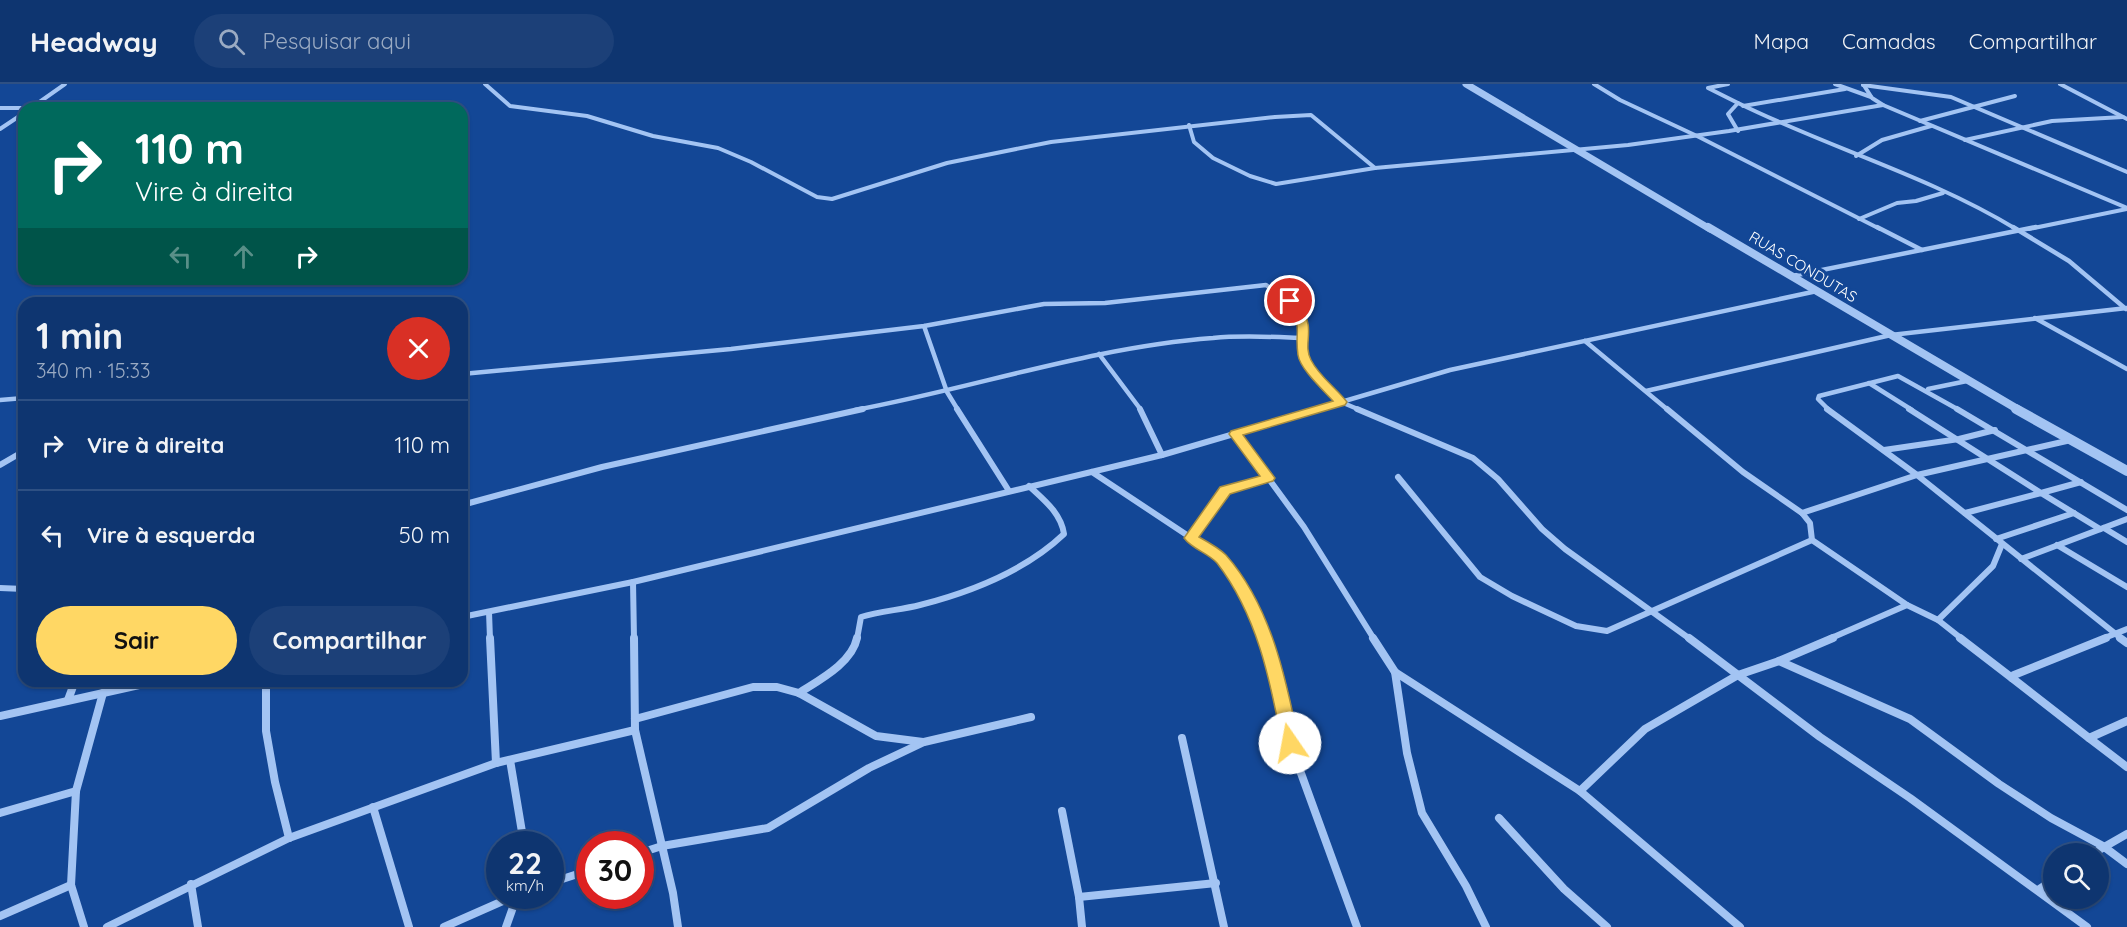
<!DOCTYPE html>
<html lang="pt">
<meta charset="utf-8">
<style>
body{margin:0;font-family:Quicksand,sans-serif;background:#1c4078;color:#f1f3f6;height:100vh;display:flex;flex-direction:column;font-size:22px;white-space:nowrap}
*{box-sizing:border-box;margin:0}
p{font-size:20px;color:#9babc3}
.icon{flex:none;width:33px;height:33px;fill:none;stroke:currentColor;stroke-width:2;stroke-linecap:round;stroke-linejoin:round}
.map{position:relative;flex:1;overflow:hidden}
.details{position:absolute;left:18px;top:213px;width:450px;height:390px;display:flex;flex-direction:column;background:#0e3570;border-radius:18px;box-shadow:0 2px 4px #0004,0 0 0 2px #2e5083}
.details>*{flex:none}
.top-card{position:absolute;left:18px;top:18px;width:450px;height:183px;border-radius:18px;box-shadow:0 2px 4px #0004,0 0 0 2px #2e5083;background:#00695c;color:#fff;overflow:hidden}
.tools{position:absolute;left:2043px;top:759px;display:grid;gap:12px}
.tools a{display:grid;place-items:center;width:66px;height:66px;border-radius:50%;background:#0e3570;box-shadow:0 2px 4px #0004,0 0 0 2px #2e5083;font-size:30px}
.speed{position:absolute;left:486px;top:747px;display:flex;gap:12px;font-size:30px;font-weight:700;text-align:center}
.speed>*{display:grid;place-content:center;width:78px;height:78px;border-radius:50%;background:#0e3570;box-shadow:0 2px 4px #0004,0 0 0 2px #2e5083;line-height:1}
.speed small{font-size:15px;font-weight:400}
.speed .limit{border:9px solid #d22;background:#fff;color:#111}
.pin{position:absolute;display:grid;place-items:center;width:51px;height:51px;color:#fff;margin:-26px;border:3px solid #fff;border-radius:50%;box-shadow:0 2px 6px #0007}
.me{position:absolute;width:66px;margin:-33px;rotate:348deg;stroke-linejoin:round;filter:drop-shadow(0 0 4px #0008)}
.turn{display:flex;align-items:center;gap:21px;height:126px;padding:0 18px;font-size:27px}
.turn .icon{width:78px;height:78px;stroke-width:2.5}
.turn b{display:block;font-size:42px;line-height:51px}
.lanes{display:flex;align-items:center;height:57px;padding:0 18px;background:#0003;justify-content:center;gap:30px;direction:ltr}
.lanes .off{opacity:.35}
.round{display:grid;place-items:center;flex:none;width:63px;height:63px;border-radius:32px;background:#1c4078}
.summary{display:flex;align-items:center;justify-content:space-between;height:102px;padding:0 18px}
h1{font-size:36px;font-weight:800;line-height:45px}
.primary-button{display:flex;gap:12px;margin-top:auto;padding:12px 18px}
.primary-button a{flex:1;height:69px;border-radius:36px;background:#ffd764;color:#111;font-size:24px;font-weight:800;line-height:69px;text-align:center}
.primary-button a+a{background:#1c4078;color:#f1f3f6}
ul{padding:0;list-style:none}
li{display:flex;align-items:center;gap:18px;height:90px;padding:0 18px;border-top:2px solid #2e5083}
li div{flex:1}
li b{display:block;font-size:22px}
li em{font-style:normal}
header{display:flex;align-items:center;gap:36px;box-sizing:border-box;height:84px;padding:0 30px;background:#0e3570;border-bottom:2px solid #2e5083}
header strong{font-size:28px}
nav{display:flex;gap:33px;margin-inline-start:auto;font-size:21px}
.search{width:420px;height:54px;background:#1c4078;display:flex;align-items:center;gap:15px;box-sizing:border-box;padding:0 21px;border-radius:33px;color:#9babc3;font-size:22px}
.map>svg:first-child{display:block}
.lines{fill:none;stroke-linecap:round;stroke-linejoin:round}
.minor-far3{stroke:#a3c4f3;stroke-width:4}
.minor-far2{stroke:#a3c4f3;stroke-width:4.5}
.minor-far1{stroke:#a3c4f3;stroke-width:6}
.minor{stroke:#a3c4f3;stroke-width:8}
.tertiary-far2{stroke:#a3c4f3;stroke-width:7}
.tertiary-far1{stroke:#a3c4f3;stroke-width:8}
.tertiary{stroke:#a3c4f3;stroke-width:10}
.route{fill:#ffd764;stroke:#a68c41;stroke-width:1.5}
.labels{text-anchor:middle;stroke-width:6;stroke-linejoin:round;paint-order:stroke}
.far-street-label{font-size:15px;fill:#fff;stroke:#134796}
</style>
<header>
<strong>Headway</strong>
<div class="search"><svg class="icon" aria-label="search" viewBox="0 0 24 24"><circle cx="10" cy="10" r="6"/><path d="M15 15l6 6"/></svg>Pesquisar aqui</div>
<nav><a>Mapa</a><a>Camadas</a><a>Compartilhar</a></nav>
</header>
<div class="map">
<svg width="2127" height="843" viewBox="0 0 2127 843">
<rect width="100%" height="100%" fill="#134796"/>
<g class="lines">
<!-- minor-far3 -->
<g class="minor-far3">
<polyline points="485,0 510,22 587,32 653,52 718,64 751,78 817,113 832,115 947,79 1051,58 1275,33 1311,31 1375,84 1628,61 1729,47 1883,21 1872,14 1863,0"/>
<polyline points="1594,0 1620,16 1697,52 1880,145"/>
<polyline points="1728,0 1708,4 1738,19 1728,30 1738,47"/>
<polyline points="1835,0 1871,13"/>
<polyline points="2060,0 2127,35"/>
<polyline points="1863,1 1951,13 2127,88"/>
<path d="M1738,19C1829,64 1929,92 2016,145"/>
<polyline points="1883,21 2127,124"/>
<polyline points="1743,22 1845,5"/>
<polyline points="0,24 24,24"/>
<polyline points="31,24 65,0"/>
<polyline points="1920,37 2015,12"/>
<polyline points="1189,41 1194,58 1213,74 1250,92 1276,100 1375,84"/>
<polyline points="0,45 24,29"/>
<polyline points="1965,56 2052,37 2123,33"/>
<polyline points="1856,72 1882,56 1931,42"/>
<polyline points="1859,135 1897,119 1916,117 1943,109"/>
<polyline points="2029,145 2127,125"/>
</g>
<!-- minor-far2 -->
<g class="minor-far2">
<polyline points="1877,143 1922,166"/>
<polyline points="2013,143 2069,177 2126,225"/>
<polyline points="1792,192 2036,143"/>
<polyline points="2035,234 2127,285"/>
<polyline points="924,242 947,308 958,326"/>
<polyline points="1304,254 1303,273 1315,291 1341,318 1360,326"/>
<polyline points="1585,257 1668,326"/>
<polyline points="1099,270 1141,326"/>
<path d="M462,290L731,265L924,242L1044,220L1105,219L1266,201C1286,216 1303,228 1304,254C1274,253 1243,251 1213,254C1092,263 974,304 855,326"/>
<polyline points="1869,299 1912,326"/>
<polyline points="1928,305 1967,297"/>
<polyline points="1646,307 1891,251 2127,224"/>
<polyline points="0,316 24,314"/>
<polyline points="1314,326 1450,286 1817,207"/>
<polyline points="1829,326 1818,315 1819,312 1898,292 1959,326"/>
</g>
<!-- minor-far1 -->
<g class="minor-far1">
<polyline points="957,325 1009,407"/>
<polyline points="1140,325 1162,371"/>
<polyline points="1357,325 1473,374 1498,395 1542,445 1565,465 1690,555"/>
<polyline points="1667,325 1743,388 1802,429 1810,439 1812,456 1907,521 1829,555"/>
<polyline points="1827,325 1917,391 2122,555"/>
<polyline points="1909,325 2041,409 2081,398"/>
<polyline points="1957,325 2127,426"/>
<polyline points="1236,350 1304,443 1374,555"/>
<polyline points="1884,366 1959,355 1995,346"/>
<polyline points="0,381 24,367"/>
<polyline points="1092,388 1220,473 1248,513 1263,555"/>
<polyline points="1398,393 1480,493 1512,512 1576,542 1607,547 1812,456"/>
<polyline points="462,421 602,383 863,325"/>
<polyline points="1802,429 1917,391 2071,356"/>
<polyline points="1965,429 2041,409 2100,445"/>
<polyline points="2104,444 2127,458"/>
<polyline points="1191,454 1225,407 1268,394"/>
<polyline points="1996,455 2074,429"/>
<polyline points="2057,461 2127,503"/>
<polyline points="2021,475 2127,435"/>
<polyline points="633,498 634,555"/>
<polyline points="0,504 24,505"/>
<polyline points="1907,521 1938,536 1962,555"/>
<polyline points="489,528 490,555"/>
<polyline points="462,533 633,498 1162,371 1319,325"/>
<polyline points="1938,536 1993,482 2002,460"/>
<path d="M857,555L861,533C880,527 901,526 920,521C971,508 1025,487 1064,450C1061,429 1044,416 1029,402"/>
<polyline points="2102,555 2127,545"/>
</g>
<!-- minor -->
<g class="minor">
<polyline points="490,554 496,679"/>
<polyline points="634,554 635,646 673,809 678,843"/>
<polyline points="1263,554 1277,593 1290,659 1357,843"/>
<polyline points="1373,554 1395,588 1407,669 1422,729 1466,802 1486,843"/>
<polyline points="1689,554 1820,653 1910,714 2087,843"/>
<polyline points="1960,554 2012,594 2014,591 2106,554"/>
<polyline points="2120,554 2127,559"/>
<polyline points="1779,577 1910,635 1999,700 2051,734 2103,762 2127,780"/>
<polyline points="1395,588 1580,707 1740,843"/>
<polyline points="2012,594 2089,654"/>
<polyline points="266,597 266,647 275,698 289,754"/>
<path d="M799,609C819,596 852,579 857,554"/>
<polyline points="68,616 75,597"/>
<polyline points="0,632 157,597"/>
<polyline points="635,635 753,603 777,603 799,609 876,652 923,658"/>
<polyline points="2127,637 2089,654 2127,683"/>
<polyline points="1182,654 1224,843"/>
<polyline points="510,676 524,760"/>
<polyline points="1580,707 1645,645 1738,591 1779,577 1833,554"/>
<polyline points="373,723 409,843"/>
<polyline points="1062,727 1079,813 1082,843"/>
<polyline points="0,729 76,707"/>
<polyline points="1499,734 1564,805 1607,843"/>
<polyline points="640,769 662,762 768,744 869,684 924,658 1031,633"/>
<polyline points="2092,770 2127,750"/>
<polyline points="550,799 590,786"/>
<polyline points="191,800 198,843"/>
<polyline points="2038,806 2054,795"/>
<polyline points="1079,813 1216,799"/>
<polyline points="0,832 71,801"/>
<polyline points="84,843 71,801 76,707 103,609"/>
<polyline points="107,843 289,754 496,679 635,646"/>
<polyline points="444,843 514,812"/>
<polyline points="506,843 517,812"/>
</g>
<!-- tertiary-far2 -->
<polyline class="tertiary-far2" points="1466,0 1710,145"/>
<!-- tertiary-far1 -->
<polyline class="tertiary-far1" points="1708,143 2019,326"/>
<!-- tertiary -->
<polyline class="tertiary" points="2016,325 2127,387"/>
</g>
<!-- route -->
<path class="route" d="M1290,214C1295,216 1296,219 1300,223C1317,245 1302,259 1311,276C1319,292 1336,304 1347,318L1345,321L1243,351L1275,394L1273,397L1230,410L1199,453C1208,458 1219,464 1226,471C1271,522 1286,594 1299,659L1296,664L1290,666L1284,664L1282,659C1270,595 1257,531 1217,479C1208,469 1192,465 1184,454L1220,403L1260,392L1229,350L1231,347L1333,317C1323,306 1300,285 1298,271C1294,242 1305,246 1284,217Z"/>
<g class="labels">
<!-- far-street labels -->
<g class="far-street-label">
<text transform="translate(1803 183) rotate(31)" y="5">RUAS CONDUTAS</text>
</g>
</g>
</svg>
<div class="tools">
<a><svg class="icon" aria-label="search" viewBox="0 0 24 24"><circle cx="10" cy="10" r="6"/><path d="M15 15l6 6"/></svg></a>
</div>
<div class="speed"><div>22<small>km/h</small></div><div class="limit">30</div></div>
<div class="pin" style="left:1290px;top:217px;background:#d93025"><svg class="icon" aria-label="arrive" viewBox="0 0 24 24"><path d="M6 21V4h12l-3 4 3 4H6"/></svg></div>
<svg class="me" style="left:1290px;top:659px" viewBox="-20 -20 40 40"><circle r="19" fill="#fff"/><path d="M0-13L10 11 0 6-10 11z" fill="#ffd764"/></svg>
<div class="top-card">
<div class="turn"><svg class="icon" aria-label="right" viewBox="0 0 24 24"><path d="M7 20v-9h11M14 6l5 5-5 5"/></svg><div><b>110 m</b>Vire à direita</div></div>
<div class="lanes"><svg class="icon off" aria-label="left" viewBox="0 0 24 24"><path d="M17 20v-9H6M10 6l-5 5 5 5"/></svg><svg class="icon off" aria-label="ahead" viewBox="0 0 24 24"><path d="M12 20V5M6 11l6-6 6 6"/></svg><svg class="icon" aria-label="right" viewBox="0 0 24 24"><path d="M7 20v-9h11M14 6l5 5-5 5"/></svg></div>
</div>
<section class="details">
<div class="summary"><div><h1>1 min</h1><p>340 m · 15:33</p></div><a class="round" style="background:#d93025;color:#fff"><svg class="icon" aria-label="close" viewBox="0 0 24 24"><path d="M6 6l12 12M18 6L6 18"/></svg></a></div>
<ul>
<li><svg class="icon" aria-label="right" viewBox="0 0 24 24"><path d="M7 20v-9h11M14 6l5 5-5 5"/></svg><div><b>Vire à direita</b></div><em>110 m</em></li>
<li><svg class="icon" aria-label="left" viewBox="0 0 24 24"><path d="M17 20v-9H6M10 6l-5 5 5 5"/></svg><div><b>Vire à esquerda</b></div><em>50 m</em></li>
</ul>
<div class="primary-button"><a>Sair</a><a>Compartilhar</a></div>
</section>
</div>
